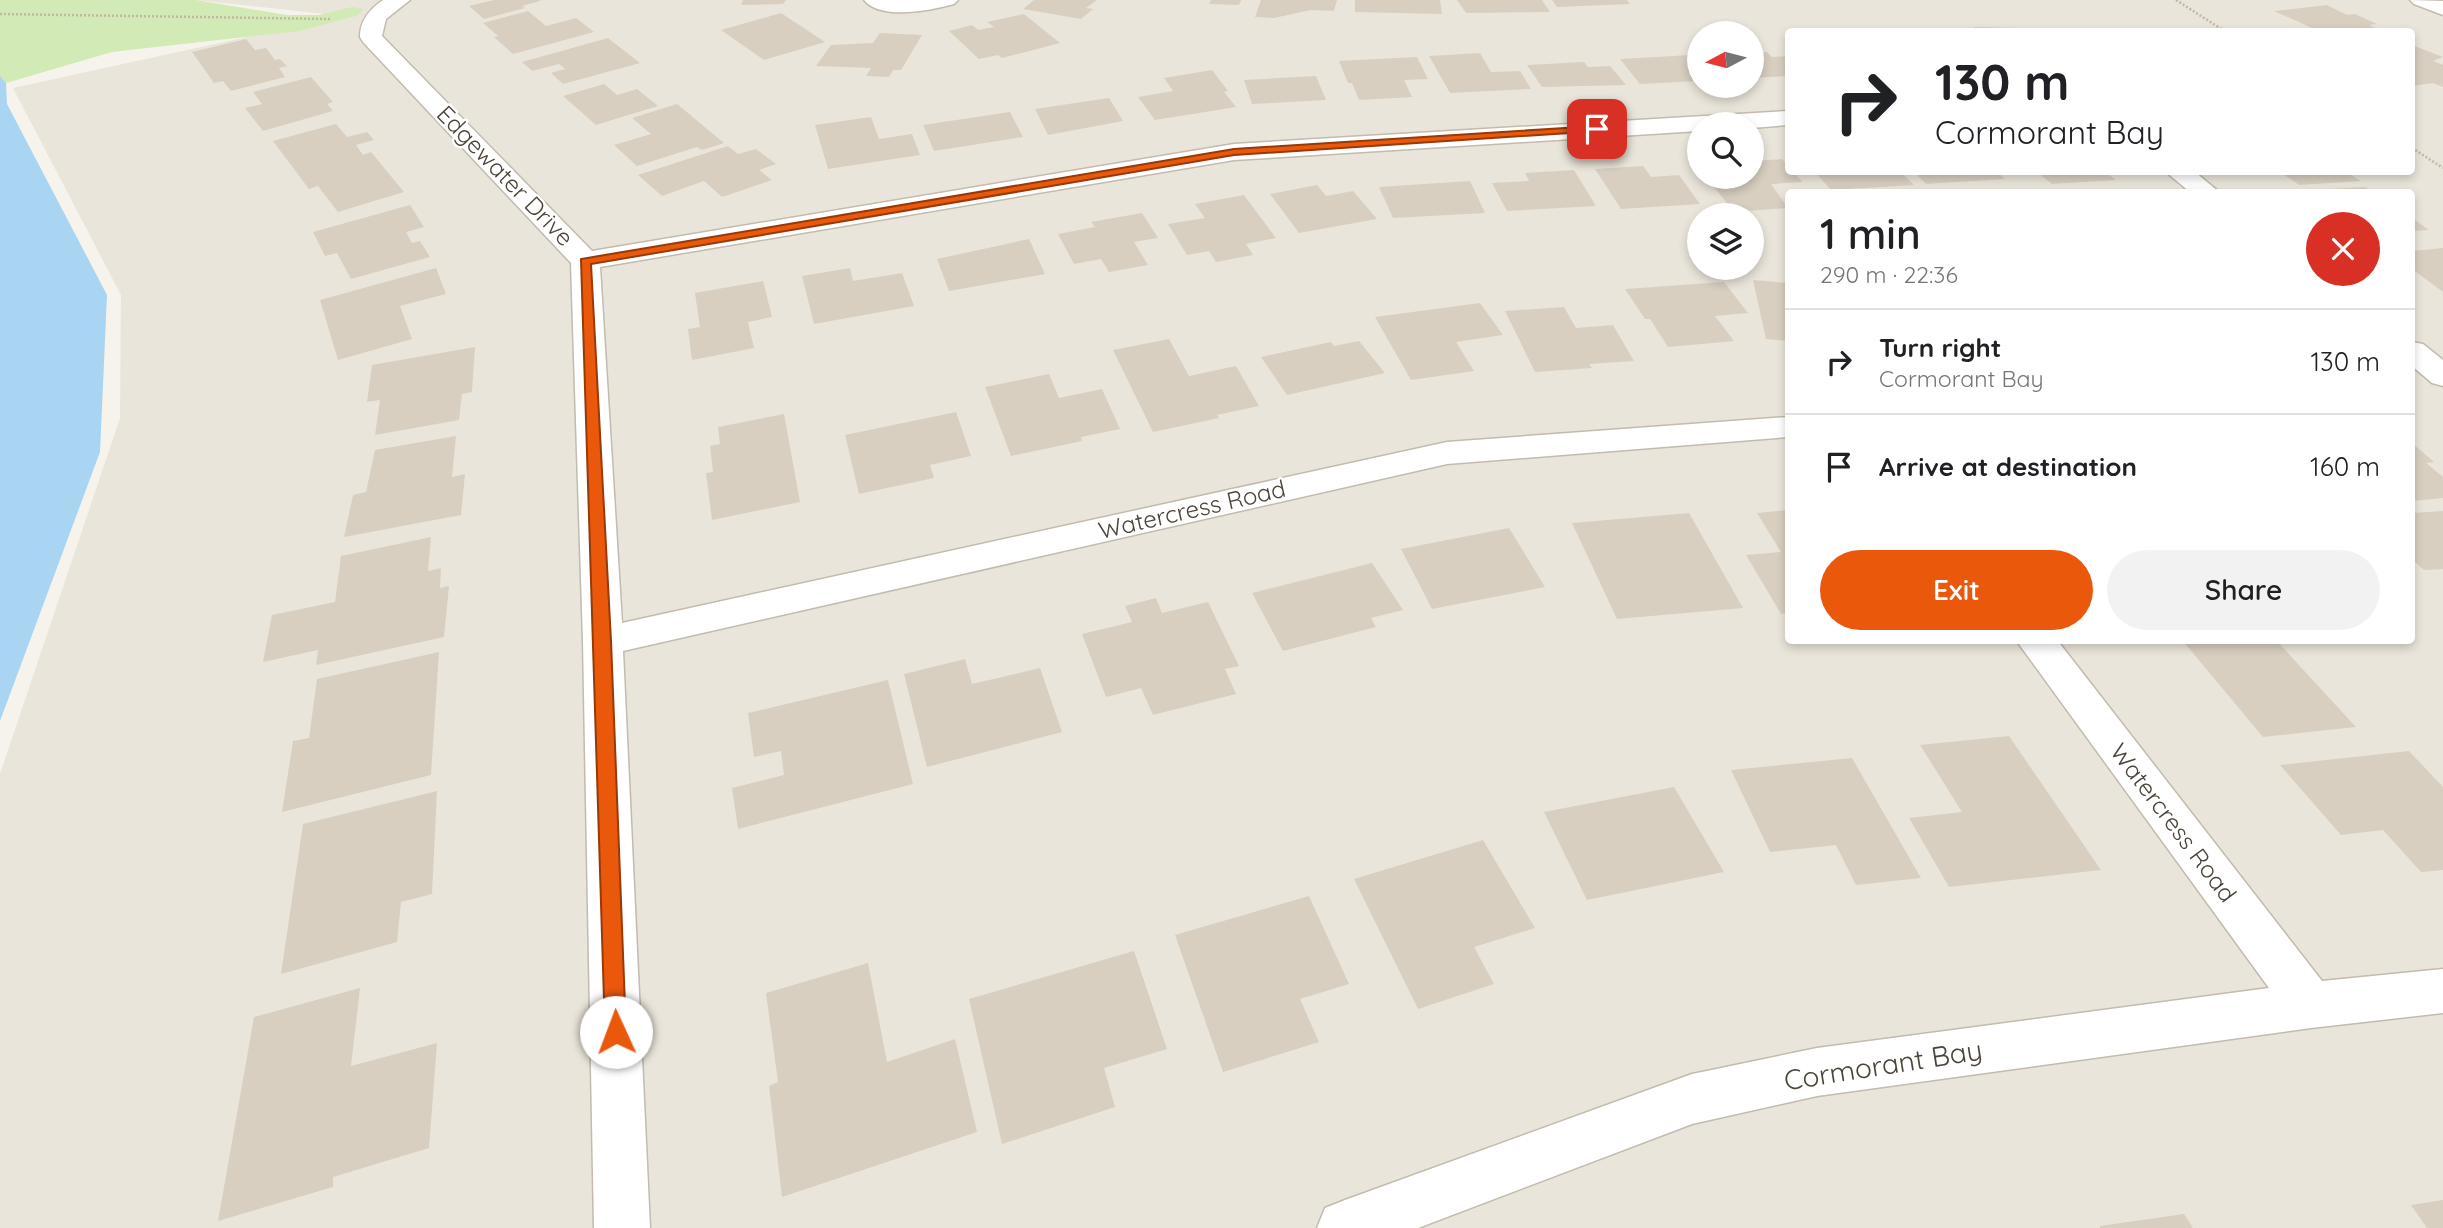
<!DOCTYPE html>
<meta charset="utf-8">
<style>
body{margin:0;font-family:Quicksand,sans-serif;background:#f2f2f2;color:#202124;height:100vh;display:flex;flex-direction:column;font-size:26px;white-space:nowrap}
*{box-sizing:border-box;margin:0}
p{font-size:23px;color:#757577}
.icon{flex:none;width:38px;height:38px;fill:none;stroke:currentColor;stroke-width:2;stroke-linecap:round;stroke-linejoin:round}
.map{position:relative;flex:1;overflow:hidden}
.panel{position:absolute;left:1785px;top:189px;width:630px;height:455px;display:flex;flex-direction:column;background:#fff;border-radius:7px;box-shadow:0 4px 10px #0003}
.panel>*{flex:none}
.banner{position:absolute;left:1785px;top:28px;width:630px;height:147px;border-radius:7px;box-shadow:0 4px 10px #0003;background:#fff;color:#202124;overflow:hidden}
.needle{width:46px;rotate:263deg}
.tools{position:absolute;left:1687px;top:21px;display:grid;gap:14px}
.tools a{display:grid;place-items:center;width:77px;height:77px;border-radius:50%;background:#fff;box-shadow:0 4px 10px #0003;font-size:35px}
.pin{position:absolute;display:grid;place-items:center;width:60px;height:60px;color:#fff;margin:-30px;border-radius:14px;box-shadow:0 4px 10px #0006}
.me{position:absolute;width:77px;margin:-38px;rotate:358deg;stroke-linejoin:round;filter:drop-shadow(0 0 5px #0008)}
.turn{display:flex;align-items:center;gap:24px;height:147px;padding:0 35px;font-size:32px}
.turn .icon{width:91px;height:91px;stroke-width:2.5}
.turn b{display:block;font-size:49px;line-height:60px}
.round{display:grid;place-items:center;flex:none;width:74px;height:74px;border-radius:37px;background:#f2f2f2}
.head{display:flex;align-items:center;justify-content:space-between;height:119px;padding:0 35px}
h1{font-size:42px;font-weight:600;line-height:52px}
.button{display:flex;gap:14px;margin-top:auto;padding:14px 35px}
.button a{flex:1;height:80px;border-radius:42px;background:#ea580c;color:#fff;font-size:28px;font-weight:600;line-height:80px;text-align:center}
.button a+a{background:#f2f2f2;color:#202124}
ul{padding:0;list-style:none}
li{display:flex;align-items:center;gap:21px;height:105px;padding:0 35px;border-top:2px solid #e0e0e0}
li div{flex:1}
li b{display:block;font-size:26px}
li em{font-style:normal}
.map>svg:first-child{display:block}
.residential{fill:#eae5da;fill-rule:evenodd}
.green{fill:#d2eab5}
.water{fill:#a9d4f2}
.building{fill:#d8cfc1}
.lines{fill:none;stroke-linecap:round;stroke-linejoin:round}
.minor-casing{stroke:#c2bbae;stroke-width:3}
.path{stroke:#c4b79f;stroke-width:2.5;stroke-dasharray:2 2;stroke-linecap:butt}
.minor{fill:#fff;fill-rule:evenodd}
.route{fill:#ea580c;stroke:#983908;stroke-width:2}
.labels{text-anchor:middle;stroke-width:5;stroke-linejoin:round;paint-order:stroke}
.street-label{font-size:24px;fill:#4b4439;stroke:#fff}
.near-street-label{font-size:28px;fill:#4b4439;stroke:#fff}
</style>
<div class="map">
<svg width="2443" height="1228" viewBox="0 0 2443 1228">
<rect width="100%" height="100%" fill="#f6f3ec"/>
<!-- residential -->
<path class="residential" d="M196,0H2443V1228H0V774L120,418L121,295L13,88L343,16ZM1788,32H2412V172H1788ZM1699,33H1752V86H1699ZM1699,124H1752V177H1699ZM1788,192H2412V640H1788ZM1699,215H1752V268H1699Z"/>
<!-- green -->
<polygon class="green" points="0,0 196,0 287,15 319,15 352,7 364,9 356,16 299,31 112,52 6,83 0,76"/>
<!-- water -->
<polygon class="water" points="0,76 6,83 7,104 107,295 100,452 0,721"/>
<!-- building -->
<g class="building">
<polygon points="494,0 540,0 540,1 522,6 525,8 484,19 469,6"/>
<polygon points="743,0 786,0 783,4 741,5"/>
<polygon points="1034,0 1097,0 1086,8 1093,9 1081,19 1023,9"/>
<polygon points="1211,0 1241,0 1239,5 1209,4"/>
<polygon points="1261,0 1337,0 1334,11 1311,10 1274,18 1255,17"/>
<polygon points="1355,0 1440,0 1442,14 1355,12"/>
<polygon points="1457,0 1542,0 1550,12 1466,13"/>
<polygon points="1552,0 1627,0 1630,4 1557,7"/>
<polygon points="2327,5 2347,15 2355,14 2377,24 2369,25 2383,32 2321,32 2274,11"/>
<polygon points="528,11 546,26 576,18 594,32 513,54 494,37 498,36 483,23"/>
<polygon points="781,13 825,42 764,60 721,30"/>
<polygon points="1024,14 1060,43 1002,58 998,55 979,59 949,31 972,25 978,30 994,27 987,22"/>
<polygon points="1974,27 2019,28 2022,32 1978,32"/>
<polygon points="880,33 922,35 901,70 893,70 889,77 866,76 871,68 816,66 831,45 873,43"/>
<polygon points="608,38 640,63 563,84 551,73 565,69 559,64 532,71 522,62"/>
<polygon points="246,39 255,50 266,48 275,60 280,59 287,66 279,68 285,77 231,91 223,81 214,83 192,52"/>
<polygon points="2412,45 2443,57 2433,61 2443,65 2443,87 2433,83 2412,86"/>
<polygon points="1767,52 1772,57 1788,56 1788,76 1752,78 1752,53"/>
<polygon points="1480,53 1491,72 1520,71 1531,89 1450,93 1429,56"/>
<polygon points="1691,55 1699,64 1699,81 1640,84 1620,59"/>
<polygon points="1417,57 1428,79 1404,80 1412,97 1359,100 1352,83 1348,83 1339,61"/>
<polygon points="1584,62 1588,67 1610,66 1626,85 1542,87 1527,65"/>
<polygon points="1212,70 1228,91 1224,92 1236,107 1155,120 1138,97 1173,91 1164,78"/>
<polygon points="1316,76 1326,100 1252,104 1244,80"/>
<polygon points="311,77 333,102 327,104 333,111 263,131 245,108 262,104 253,92"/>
<polygon points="604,84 617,95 637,89 658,106 596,125 563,96"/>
<polygon points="1109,98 1123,121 1048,135 1035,109"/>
<polygon points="677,104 724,143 702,150 697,147 637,166 614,145 651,134 632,118"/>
<polygon points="1010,112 1023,137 934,151 923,125"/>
<polygon points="871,117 879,139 912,134 920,155 828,169 815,125"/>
<polygon points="336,124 347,137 367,132 374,140 356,145 363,155 371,152 404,192 338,212 318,186 309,189 273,141"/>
<polygon points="728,146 738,154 756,149 776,164 759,170 772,180 722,197 704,181 662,196 638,175"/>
<polygon points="1782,159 1788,166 1788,172 1793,172 1803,182 1771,184 1788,208 1734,212 1706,177 1752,177 1752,161"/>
<polygon points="1643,166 1651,177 1679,175 1700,204 1621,209 1595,169"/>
<polygon points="1574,170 1596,206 1507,211 1492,183 1529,181 1525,173"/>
<polygon points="1815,172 1901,172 1914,185 1831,190"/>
<polygon points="1914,172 1997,172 2005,179 1926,184"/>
<polygon points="2037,172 2105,172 2116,180 2052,184"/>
<polygon points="2280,172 2346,172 2361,181 2299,185"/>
<polygon points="1470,181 1485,213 1393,218 1379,187"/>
<polygon points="1317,185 1326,196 1353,191 1377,219 1299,233 1270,194"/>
<polygon points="2365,187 2374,192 2309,192 2309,190"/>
<polygon points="1244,195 1276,238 1246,244 1253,255 1216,262 1209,251 1187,255 1168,224 1205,218 1195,204"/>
<polygon points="410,205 424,227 406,232 412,243 420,241 430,257 351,279 337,253 325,256 313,232"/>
<polygon points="1142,213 1158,238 1134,242 1148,265 1109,272 1101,259 1074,264 1058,234 1095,227 1091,222"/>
<polygon points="2412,218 2429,230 2412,231"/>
<polygon points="1029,239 1045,274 949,291 937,259"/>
<polygon points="2443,248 2443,292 2412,269 2412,264 2414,264 2412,262 2412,251"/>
<polygon points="436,268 446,294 400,306 412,339 338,360 320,300"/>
<polygon points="850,268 853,281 902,273 914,306 814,324 802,276"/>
<polygon points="1753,280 1788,283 1788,341 1766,339"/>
<polygon points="763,281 772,317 748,322 754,348 692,360 688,329 700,327 695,293"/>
<polygon points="1724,282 1748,313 1715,316 1734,341 1668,347 1650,319 1645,319 1625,289"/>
<polygon points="1480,303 1503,335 1456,342 1474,371 1411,380 1375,317"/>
<polygon points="1564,307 1576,328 1613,325 1634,361 1589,364 1592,368 1535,372 1505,311"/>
<polygon points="1169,339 1189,376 1236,366 1259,406 1217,415 1219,418 1153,432 1113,350"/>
<polygon points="1359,341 1385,373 1287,395 1261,357 1331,342 1334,346"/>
<polygon points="475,347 472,392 462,394 459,420 375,435 380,400 367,402 372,365"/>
<polygon points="1049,374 1059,398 1102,389 1120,429 1081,437 1082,441 1011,456 985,387"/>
<polygon points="956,412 971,456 930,465 934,478 859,494 845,435"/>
<polygon points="784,414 800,502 712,520 706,473 713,472 710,446 720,444 718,427"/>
<polygon points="456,436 452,477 465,474 461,515 344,537 353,495 366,492 375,450"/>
<polygon points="2412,443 2434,462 2426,463 2443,477 2443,498 2412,501"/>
<polygon points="1788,510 1788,613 1781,614 1746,555 1781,552 1757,513"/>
<polygon points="2443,511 2443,569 2424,570 2412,559 2412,513"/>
<polygon points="1689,513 1743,608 1617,619 1572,523"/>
<polygon points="1509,528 1545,587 1432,609 1401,549"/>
<polygon points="431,537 428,571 441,568 440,588 449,586 444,637 316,665 318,650 263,662 272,615 335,602 341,556"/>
<polygon points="1372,563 1403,610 1371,618 1376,627 1283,651 1252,593"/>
<polygon points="1156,598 1162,613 1208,602 1239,666 1225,669 1236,694 1153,715 1141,688 1106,697 1082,634 1132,622 1125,606"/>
<polygon points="2182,640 2276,640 2356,727 2263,737"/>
<polygon points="439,652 431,775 282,812 293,741 309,738 317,679"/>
<polygon points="965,659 972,684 1040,668 1062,732 927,767 904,674"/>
<polygon points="888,680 913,784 738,829 732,788 784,775 781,751 754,757 748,713"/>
<polygon points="2009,736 2101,870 1949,887 1909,818 1962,812 1920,745"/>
<polygon points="2409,751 2443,787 2443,870 2421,872 2383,830 2341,835 2280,765"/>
<polygon points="1852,758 1921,878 1856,885 1836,845 1770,852 1731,770"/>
<polygon points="1674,787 1724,872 1587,900 1544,812"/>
<polygon points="437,791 432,894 401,902 397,942 281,974 303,824"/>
<polygon points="1483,840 1535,928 1474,947 1494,984 1418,1009 1354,879"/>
<polygon points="1309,896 1349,984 1300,999 1319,1042 1223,1072 1175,935"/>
<polygon points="1134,951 1167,1049 1104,1068 1115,1107 1002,1144 969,999"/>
<polygon points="868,963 887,1062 955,1039 977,1132 782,1197 769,1086 778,1082 766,993"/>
<polygon points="360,988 351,1066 437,1043 429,1148 333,1177 333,1187 218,1221 254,1017"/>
<polygon points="2443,1200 2443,1228 2427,1228 2411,1205"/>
<polygon points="2184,1214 2193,1228 2100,1228 2100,1226"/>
</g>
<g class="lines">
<defs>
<g id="minor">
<path d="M383,0H410L386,19L382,36L592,251L1234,144L1788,111V125L1752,128V124H1699V131L1234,160L600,267L622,623L1447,442L1788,417V437L1447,464L623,651L650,1228H594L583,641L571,263L363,42L360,37C360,20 370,9 383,0Z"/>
<path d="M864,0H958L954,4C932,10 881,21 864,0Z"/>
<polygon points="2410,0 2443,1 2443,15 2414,4"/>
<polygon points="2166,172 2195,172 2219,192 2190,192"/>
<polygon points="2412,342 2423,344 2443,360 2443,386 2432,383 2412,366"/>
<polygon points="2016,640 2057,640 2322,981 2443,969 2443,1013 2311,1028 1817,1096 1692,1124 1418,1228 1317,1228 1325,1208 1345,1200 1692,1074 1817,1048 2269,988"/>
</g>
</defs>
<!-- minor casing -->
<use href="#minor" class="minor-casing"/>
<!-- path -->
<g class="path">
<polyline points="2176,0 2226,32"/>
<polyline points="0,14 330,19"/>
<polyline points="2412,148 2443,168"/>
</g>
<!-- minor -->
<use href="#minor" class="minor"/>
</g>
<!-- route -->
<polygon class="route" points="1597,126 1600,127 1600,131 1234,155 591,264 611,641 626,1032 623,1039 616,1042 608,1039 605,1032 581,259 1234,149"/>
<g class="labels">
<!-- street labels -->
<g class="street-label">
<text transform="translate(505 176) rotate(46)" y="8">Edgewater Drive</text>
<text transform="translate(1192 510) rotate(-13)" y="8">Watercress Road</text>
<text transform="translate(2173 823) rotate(53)" y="8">Watercress Road</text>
</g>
<!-- near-street labels -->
<g class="near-street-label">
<text transform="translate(1883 1065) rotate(-9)" y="10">Cormorant Bay</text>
</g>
</g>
</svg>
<div class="tools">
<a><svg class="needle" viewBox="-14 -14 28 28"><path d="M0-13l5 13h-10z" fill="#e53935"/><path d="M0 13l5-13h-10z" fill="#757577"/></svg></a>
<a><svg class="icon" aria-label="search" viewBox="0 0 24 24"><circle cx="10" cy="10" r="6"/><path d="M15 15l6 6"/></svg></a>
<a><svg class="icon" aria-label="layers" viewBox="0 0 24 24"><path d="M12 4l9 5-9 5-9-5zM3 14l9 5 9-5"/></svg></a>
</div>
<div class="pin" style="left:1597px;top:129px;background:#d93025"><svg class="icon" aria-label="arrive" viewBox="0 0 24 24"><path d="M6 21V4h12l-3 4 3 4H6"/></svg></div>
<svg class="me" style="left:616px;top:1032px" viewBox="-20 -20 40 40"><circle r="19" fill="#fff"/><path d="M0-13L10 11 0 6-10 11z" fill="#ea580c"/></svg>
<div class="banner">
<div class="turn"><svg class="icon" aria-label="right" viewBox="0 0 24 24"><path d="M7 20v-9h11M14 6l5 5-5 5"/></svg><div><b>130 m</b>Cormorant Bay</div></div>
</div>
<section class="panel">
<div class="head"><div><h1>1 min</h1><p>290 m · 22:36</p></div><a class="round" style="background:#d93025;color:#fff"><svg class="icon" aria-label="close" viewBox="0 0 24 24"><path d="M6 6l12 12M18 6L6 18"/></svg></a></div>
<ul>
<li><svg class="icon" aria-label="right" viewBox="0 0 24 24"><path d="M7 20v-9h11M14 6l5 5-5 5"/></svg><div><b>Turn right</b><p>Cormorant Bay</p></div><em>130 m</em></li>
<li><svg class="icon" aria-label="arrive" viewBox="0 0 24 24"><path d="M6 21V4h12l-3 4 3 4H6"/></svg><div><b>Arrive at destination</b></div><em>160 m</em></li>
</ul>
<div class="button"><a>Exit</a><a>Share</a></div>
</section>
</div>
